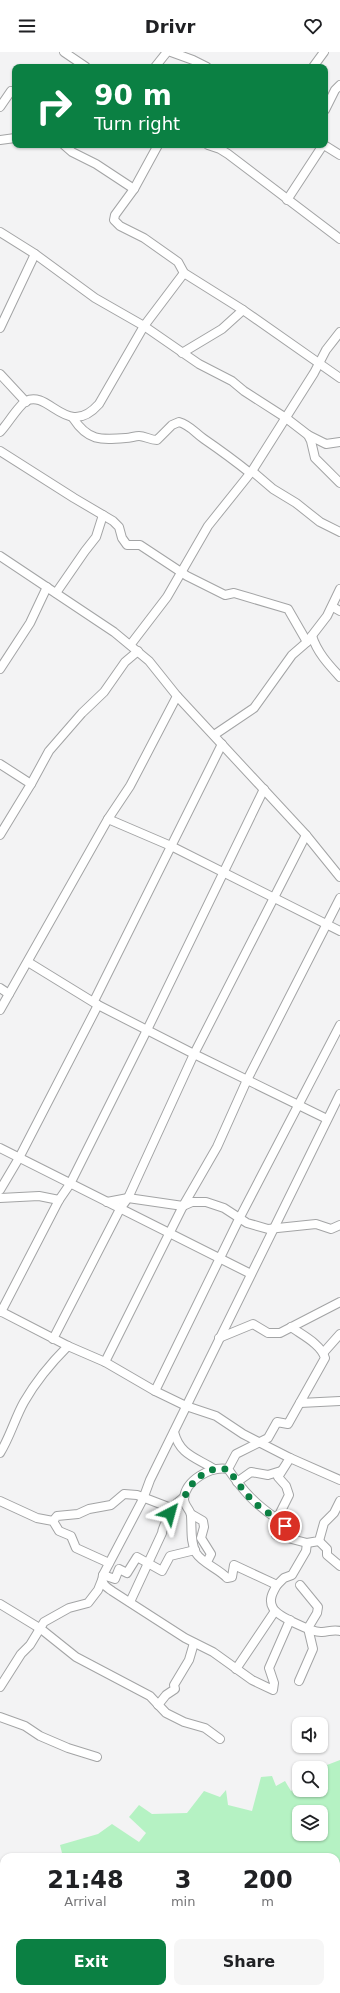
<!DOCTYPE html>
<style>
body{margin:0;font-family:"DejaVu Sans",sans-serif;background:#f6f6f6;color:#202124;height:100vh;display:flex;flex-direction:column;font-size:15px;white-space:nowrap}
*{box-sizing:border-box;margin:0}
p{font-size:13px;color:#757577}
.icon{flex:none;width:22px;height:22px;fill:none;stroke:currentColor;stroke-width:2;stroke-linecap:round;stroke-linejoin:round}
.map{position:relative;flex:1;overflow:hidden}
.side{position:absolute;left:0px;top:1801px;width:340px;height:140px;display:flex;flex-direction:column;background:#fff;border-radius:12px 12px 0 0;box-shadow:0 1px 3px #0004}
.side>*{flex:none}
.hud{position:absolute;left:12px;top:12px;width:316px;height:84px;border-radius:8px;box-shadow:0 1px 3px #0004;background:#0b8043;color:#fff;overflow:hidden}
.tools{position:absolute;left:292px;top:1665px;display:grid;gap:8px}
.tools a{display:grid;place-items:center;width:36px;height:36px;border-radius:8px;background:#fff;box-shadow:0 1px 3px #0004;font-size:20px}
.pin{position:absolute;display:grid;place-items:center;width:34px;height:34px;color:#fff;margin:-17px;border:2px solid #fff;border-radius:50%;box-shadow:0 1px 4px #0007}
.me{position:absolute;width:44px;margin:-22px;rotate:39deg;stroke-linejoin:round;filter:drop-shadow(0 0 3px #0008)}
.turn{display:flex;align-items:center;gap:14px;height:84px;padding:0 16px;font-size:18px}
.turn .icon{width:52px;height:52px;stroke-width:2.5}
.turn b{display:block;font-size:28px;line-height:34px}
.eta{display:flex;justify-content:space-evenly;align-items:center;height:68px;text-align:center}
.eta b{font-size:24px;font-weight:600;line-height:28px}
.cta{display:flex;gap:8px;margin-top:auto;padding:8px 16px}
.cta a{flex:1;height:46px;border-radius:8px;background:#0b8043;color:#fff;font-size:16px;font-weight:600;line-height:46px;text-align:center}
.cta a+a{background:#f6f6f6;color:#202124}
header{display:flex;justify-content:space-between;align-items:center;height:52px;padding:0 16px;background:#fff;font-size:18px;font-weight:600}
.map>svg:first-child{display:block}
.green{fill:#b5f2c3;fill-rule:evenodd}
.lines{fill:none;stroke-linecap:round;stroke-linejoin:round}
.minor-casing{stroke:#a3a4a5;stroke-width:10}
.minor{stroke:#fff;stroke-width:8}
.route{stroke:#0b8043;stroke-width:7;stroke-dasharray:0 12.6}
</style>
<header><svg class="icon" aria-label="menu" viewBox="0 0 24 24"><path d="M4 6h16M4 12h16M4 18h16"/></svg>Drivr<svg class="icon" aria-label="heart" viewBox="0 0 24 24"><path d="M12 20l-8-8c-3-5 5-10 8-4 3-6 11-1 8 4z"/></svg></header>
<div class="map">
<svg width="340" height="1941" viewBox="0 0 340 1941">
<rect width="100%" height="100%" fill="#f3f3f4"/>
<!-- green -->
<path class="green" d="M340,1708V1941H0V1853L4,1840L0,1839V1825L4,1824V1937H336V1805H63L60,1793L98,1782L112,1772L139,1790L146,1781L129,1765L139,1753L152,1762L187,1761L204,1739L220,1745L226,1738L228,1753L252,1759L261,1725L272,1724L276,1734L285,1729L291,1739L299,1735V1738H303L306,1742L312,1738H321V1716H305L301,1710L327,1713ZM299,1760H321V1782H299Z"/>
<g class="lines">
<defs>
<g id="minor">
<polyline points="64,0 86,15"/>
<polyline points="171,0 193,8 207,15"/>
<polyline points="155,15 167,0"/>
<polyline points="313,15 324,0"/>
<polyline points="0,55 11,39"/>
<polyline points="325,58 335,38 340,33"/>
<polyline points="0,88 15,86"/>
<polyline points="64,93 72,100 96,112 134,137"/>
<polyline points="158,93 134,137 115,163 114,168 120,174 144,186 178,210 184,221 243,258 340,326"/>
<polyline points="208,93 220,97 228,102 340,187"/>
<polyline points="324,93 340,103"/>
<polyline points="287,148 323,93"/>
<polyline points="0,180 35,202 95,246 144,274 199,312 232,329 244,339 286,366 308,383 311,389 315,406 340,431"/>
<polyline points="0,276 35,202"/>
<polyline points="182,301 222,277 243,258"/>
<polyline points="0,322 26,350"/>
<path d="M73,366C88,389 100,388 126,386C130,386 135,384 139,384C145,384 150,388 157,388L172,373L179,370C190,373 195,381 204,387C220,398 235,409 250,421"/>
<path d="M0,380C7,373 18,354 26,349C49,337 67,388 99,352L144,274L184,221"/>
<polyline points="308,383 326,392 340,390"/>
<polyline points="0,399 74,446 113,469 119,475 122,486 127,493 140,493 187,524 225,543 234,541 288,557 307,590"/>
<polyline points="252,419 273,437 296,451 320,470 340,480"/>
<polyline points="0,504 114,580 149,609 177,644 306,783 340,825"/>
<polyline points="56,541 85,499 96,485 103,463"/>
<polyline points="333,555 340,559"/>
<path d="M312,584C317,600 328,612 340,625"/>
<polyline points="131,592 167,545 208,474 252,419 314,321 326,298 340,280"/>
<polyline points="0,617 30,571 47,535"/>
<polyline points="214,683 254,656 292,603 307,590 327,564 340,537"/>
<polyline points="0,712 31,732 0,783"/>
<polyline points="31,732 49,699 82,661 104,640 125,610 138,599"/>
<polyline points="108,767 171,794 340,879"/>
<polyline points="28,910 98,953 194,1002 327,1067"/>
<polyline points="0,936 9,942"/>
<polyline points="94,949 222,692"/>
<polyline points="0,958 108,767 130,734 177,644"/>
<polyline points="0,1096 251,1222"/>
<polyline points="0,1138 19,1106 98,953"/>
<polyline points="0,1146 39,1144 59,1148"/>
<polyline points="107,1150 128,1146 183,1154 192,1150 206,1150 224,1156 247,1171 268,1177 316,1172 331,1177 340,1173"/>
<polyline points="0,1259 68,1294 105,1310 155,1339 186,1354 216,1364 243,1382 290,1406 340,1428"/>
<polyline points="1,1260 59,1148 70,1132 147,978 264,737"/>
<polyline points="219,1286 253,1272 268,1281 280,1281 340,1250"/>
<polyline points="53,1287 120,1157 128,1146 194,1002 306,783"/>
<polyline points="324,1300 340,1282"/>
<polyline points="105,1310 183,1154 217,1095 247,1028 340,846"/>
<polyline points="155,1339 239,1167 340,973"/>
<polyline points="300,1351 340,1349"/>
<path d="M174,1380C180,1403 195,1405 214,1417"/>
<path d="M0,1401C10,1385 15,1366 24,1350C36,1329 51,1311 68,1294"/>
<path d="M228,1417C211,1414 185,1428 184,1447C184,1454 191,1458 191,1464C192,1476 190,1490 196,1501C202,1511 219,1517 227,1526L232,1525L234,1513L277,1533L284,1526L292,1523L306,1499L307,1491"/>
<polyline points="237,1430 251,1420 268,1423 281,1419"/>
<polyline points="0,1449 37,1466 53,1469 59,1479 71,1484 76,1496 109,1511"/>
<polyline points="171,1456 184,1445"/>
<polyline points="191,1462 203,1469 204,1475 201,1486 211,1502 207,1510"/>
<path d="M277,1467C254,1451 244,1440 228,1417L236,1402L268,1386L277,1370L288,1372L325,1306C321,1292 302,1283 291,1275"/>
<path d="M53,1469L57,1464L78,1462L89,1457L111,1453L124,1442L137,1443L171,1456C170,1466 163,1472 162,1481L130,1550"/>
<polyline points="276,1483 307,1491 319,1489 324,1471 334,1461 340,1449"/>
<polyline points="288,1486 285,1475 277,1467 289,1443 286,1434 278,1425 290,1406"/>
<polyline points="319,1489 327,1497 327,1503 340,1514"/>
<polyline points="103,1523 115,1527 119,1517 127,1521 137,1505 162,1519 170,1504 195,1498"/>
<path d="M277,1533C273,1540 268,1548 273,1556C277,1564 313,1581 322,1580C328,1580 333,1577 340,1579"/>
<polyline points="0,1552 41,1577 76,1605 150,1644 166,1661 184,1670 205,1676 220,1687"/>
<path d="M290,1568L269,1616L274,1631L273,1638L252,1628L213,1600L185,1586L112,1539C105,1534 101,1532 103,1523L143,1447L150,1428L340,1042"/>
<polyline points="236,1617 275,1559"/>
<polyline points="299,1629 313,1597 308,1576 317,1561 318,1555 300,1533"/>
<polyline points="0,1635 21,1602 30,1593 44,1570 69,1556 88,1551 98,1538 102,1528"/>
<polyline points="158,1653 166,1643 175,1637 174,1633 189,1608 194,1591"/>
<polyline points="0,1665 25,1674 40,1684 68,1696 97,1705"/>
</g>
</defs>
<!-- minor casing -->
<use href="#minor" class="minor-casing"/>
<!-- minor -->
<use href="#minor" class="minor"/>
</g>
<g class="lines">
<!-- route -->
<path class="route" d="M170,1461L171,1456L184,1445L196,1426L214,1417H228C238,1431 247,1445 260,1455C269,1462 277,1466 285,1474"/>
</g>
</svg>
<div class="tools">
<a><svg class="icon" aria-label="sound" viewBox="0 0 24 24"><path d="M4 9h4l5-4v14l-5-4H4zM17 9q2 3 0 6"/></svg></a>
<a><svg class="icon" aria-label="search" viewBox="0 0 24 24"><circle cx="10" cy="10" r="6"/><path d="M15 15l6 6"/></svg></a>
<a><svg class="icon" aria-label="layers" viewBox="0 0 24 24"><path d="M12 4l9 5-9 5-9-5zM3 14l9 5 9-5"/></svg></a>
</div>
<div class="pin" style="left:285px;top:1474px;background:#d93025"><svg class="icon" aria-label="arrive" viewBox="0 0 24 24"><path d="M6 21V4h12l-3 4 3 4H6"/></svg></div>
<svg class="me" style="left:170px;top:1461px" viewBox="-20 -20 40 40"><path d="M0-17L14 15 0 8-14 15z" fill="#0b8043" stroke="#fff" stroke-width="4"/></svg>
<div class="hud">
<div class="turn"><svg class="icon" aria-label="right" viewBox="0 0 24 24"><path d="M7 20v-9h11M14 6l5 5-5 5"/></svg><div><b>90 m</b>Turn right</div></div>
</div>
<section class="side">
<div class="eta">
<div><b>21:48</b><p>Arrival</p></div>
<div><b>3</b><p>min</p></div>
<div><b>200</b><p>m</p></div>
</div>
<div class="cta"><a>Exit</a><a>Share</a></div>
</section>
</div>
